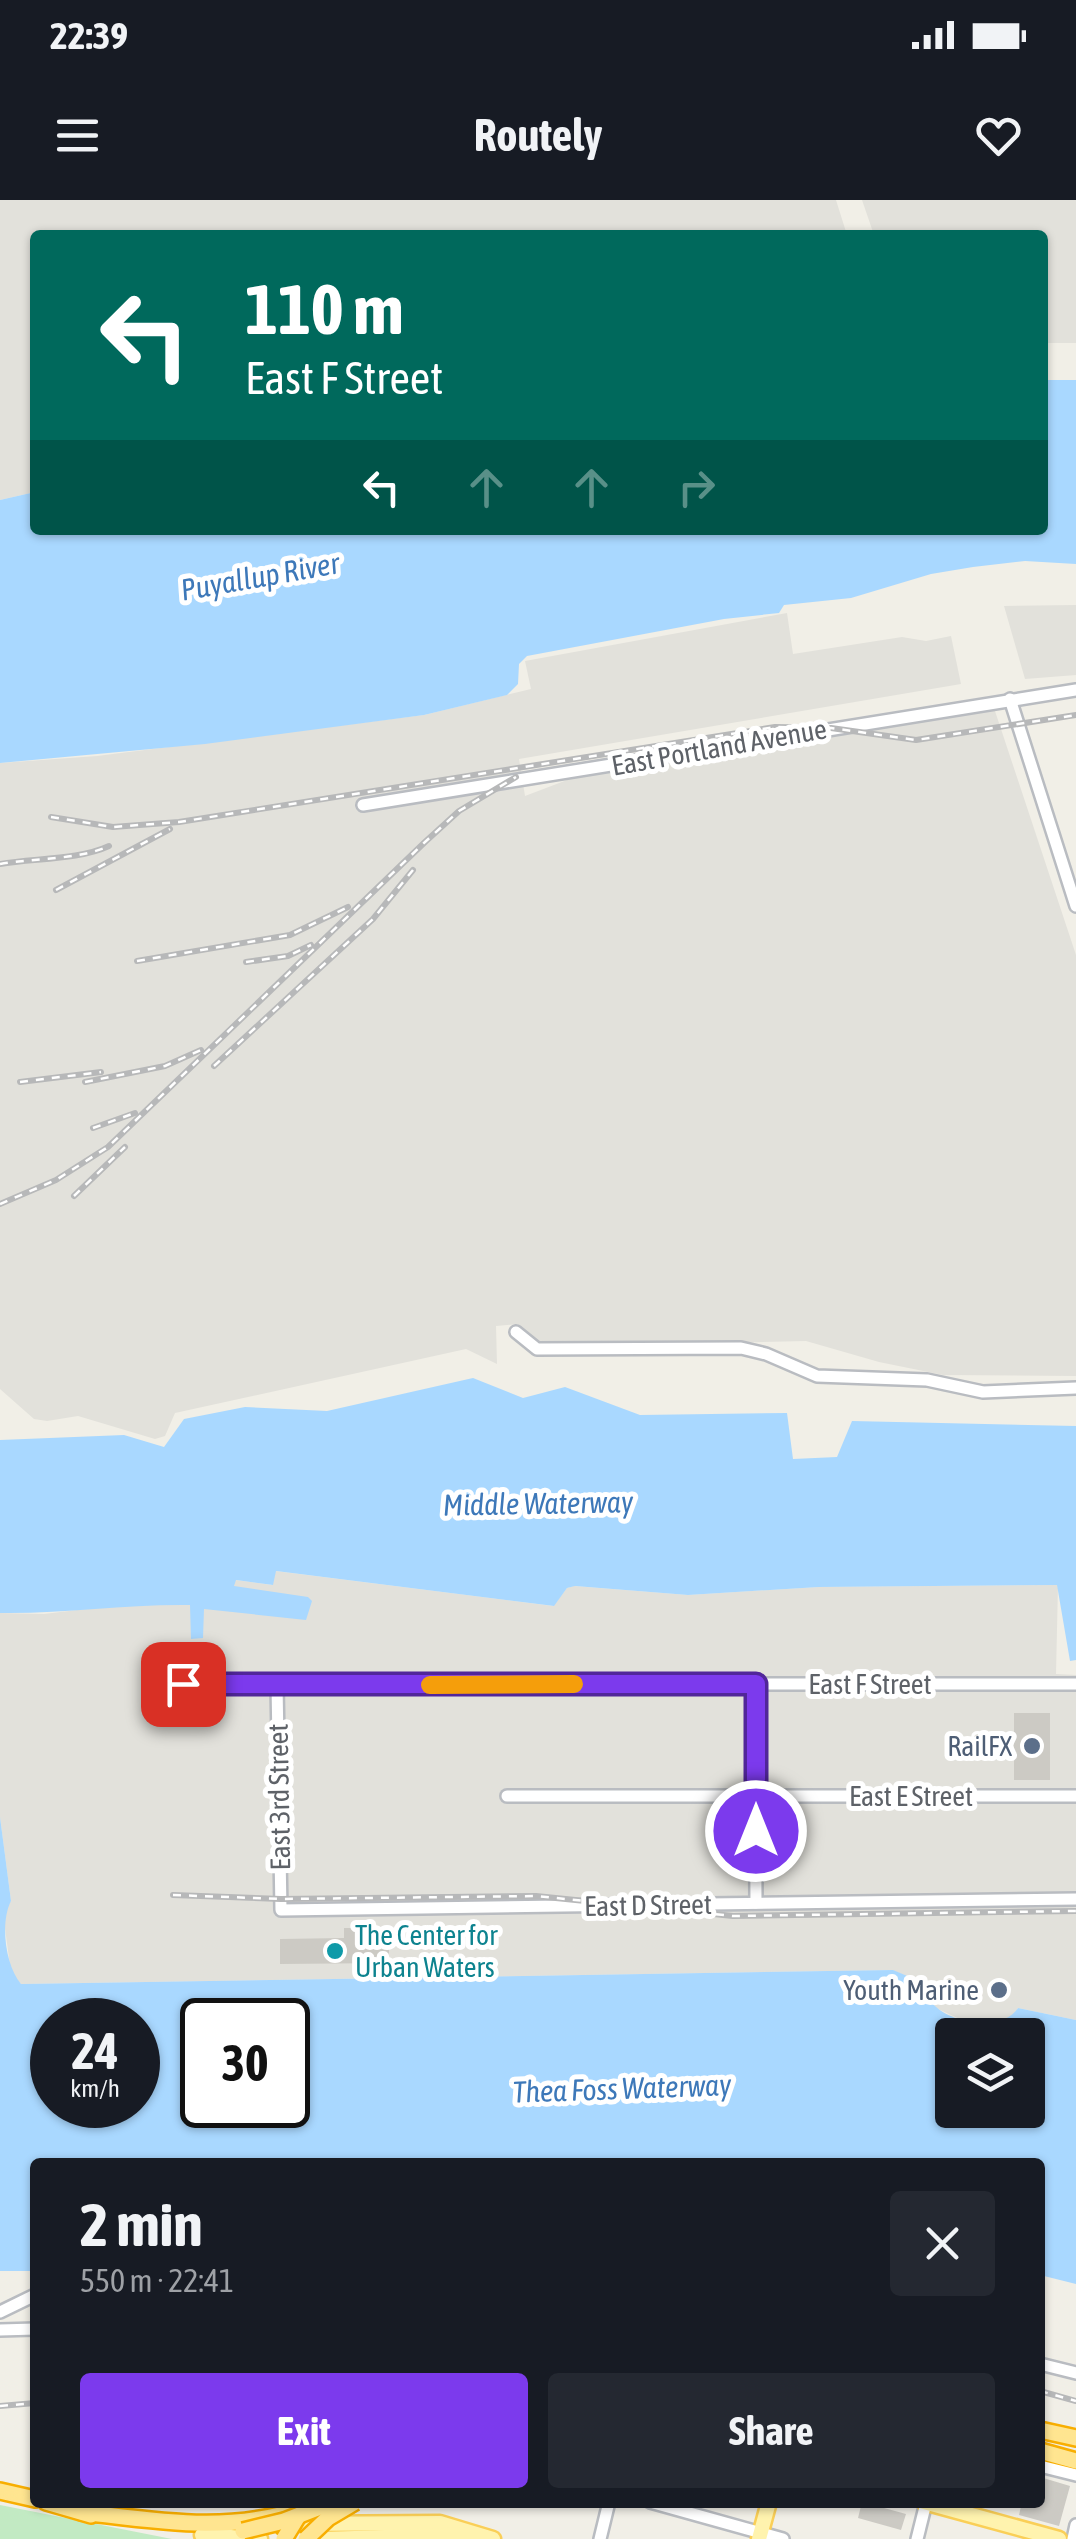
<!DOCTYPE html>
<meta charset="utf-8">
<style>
body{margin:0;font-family:"Asap Condensed",sans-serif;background:#242831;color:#f1f3f6;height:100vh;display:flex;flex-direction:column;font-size:38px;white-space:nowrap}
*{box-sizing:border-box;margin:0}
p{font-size:32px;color:#9ea1a6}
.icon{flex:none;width:55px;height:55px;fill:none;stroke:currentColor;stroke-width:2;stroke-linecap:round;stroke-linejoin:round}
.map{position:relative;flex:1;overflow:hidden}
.details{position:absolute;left:30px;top:1958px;width:1015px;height:350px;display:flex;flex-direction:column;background:#171b24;border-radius:10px;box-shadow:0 2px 8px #0004}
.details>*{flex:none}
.hud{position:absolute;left:30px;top:30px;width:1018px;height:305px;border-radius:10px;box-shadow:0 2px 8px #0004;background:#00695c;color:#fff;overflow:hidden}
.controls{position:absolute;left:935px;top:1818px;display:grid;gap:20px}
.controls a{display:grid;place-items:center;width:110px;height:110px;border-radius:10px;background:#171b24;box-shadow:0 2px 8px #0004;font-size:50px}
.speed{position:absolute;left:30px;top:1798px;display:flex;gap:20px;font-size:50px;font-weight:700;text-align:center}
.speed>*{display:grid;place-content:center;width:130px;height:130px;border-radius:50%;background:#171b24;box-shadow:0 2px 8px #0004;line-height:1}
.speed small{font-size:25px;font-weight:400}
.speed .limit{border:5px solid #111;border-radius:15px;background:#fff;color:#111}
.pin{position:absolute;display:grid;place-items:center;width:85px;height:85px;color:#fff;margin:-42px;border-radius:20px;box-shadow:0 5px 15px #0006}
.me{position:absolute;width:110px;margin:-55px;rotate:0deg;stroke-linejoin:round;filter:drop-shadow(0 0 8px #0008)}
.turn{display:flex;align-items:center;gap:35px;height:210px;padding:0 50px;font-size:45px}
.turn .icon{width:130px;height:130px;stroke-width:2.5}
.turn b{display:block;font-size:70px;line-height:85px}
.lanes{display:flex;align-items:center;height:95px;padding:0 50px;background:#0003;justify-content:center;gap:50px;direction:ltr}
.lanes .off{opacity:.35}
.round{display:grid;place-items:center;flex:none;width:105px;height:105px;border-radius:10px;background:#242831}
.headline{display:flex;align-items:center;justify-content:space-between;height:170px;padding:0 50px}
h1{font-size:60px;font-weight:700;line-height:75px}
.action{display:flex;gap:20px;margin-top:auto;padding:20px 50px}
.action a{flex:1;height:115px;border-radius:10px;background:#7c3aed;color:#fff;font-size:40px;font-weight:700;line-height:115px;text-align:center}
.action a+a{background:#242831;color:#f1f3f6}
.status{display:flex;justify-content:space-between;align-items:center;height:70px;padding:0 50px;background:#171b24;direction:ltr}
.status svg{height:28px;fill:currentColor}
header{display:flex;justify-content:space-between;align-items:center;height:130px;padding:0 50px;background:#171b24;font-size:45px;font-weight:700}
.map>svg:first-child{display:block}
.industrial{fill:#e2e1db}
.green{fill:#c2eac3}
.water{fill:#a9d8ff;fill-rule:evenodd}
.building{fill:#cccac4}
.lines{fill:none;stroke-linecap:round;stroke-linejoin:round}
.minor-casing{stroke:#b9bcc1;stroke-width:16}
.major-casing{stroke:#facf57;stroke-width:19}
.highway-casing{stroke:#f8ae00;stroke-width:20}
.minor{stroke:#fff;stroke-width:11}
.major{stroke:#fff3ae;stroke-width:14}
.highway{stroke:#ffe590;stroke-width:15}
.rail-casing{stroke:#b7b8b9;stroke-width:6}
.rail{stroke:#fff;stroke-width:2.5;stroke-dasharray:8;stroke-linecap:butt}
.highway-bridge-casing{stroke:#f8ae00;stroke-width:20;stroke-linecap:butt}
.highway-bridge{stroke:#ffe590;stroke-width:15}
.route-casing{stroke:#51269a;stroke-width:25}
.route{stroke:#7c3aed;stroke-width:18}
.slow{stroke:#f59e0b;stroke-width:18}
.service-dot{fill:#5c6f8a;stroke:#fff;stroke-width:4}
.culture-dot{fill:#0f9aa8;stroke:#fff;stroke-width:4}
.labels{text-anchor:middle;stroke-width:10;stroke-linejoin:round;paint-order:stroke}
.street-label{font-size:28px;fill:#5e6268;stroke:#fff}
.service-label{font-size:28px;fill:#4e5e75;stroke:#fff;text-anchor:end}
.culture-label{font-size:28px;fill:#0d838f;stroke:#fff;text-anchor:start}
.water-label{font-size:30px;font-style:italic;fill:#3d78b9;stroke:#fff}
</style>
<div class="status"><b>22:39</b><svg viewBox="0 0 49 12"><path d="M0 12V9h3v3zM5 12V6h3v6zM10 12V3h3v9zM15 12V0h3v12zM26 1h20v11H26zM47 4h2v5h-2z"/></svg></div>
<header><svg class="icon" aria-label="menu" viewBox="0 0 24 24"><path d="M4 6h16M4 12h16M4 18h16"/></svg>Routely<svg class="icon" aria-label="heart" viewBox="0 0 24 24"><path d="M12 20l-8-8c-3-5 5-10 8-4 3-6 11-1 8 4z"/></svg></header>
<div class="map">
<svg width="1076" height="2339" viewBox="0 0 1076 2339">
<rect width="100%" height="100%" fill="#f1efe7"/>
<!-- industrial -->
<g class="industrial">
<polygon points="0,0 836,0 847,35 35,35 35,292 0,300"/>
<polygon points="862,0 1076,0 1076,143 1043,143 1042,35 874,35"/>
<polygon points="1076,405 1076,475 1025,479 1004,406"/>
<polygon points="787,413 793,454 902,437 926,441 951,436 961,484 519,559 525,596 596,569 689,545 994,508 1076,755 1076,1176 943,1175 879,1162 806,1141 540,1147 518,1124 496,1126 497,1164 466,1149 175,1213 165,1236 155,1239 78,1216 47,1221 34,1219 0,1189 0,563 97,556 424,515 531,489 525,461"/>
<polygon points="275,1371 553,1406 567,1388 574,1386 688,1395 819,1387 1058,1385 1056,1474 1076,1475 1076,1820 1018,1808 1012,1818 999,1823 964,1821 936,1808 923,1783 892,1770 21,1784 11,1773 3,1713 11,1701 0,1617 0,1413 44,1414 127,1404 191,1405 191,1438 203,1438 203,1409 235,1380 272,1385"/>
</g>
<!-- green -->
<polygon class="green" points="0,2305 172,2339 0,2339"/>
<!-- water -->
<g class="water">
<polygon points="1043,180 1076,180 1076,364 1025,361 973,367 931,374 851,398 784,405 779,413 724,419 527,456 519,464 518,484 507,495 424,515 205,544 0,563 0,300 35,292 35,330 1042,330"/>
<path d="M473,1178L523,1198L565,1187L640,1215L787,1213L793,1259L837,1257L852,1221L1076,1226V1460L1070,1461L1057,1385L819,1387L688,1395L575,1386L567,1388L554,1406L276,1371L273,1385L236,1380L234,1386L308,1397L312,1401L306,1420L204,1409L203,1438L191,1439L190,1405C126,1404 64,1414 0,1413V1240L124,1235L164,1247L184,1219L245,1207L327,1211Z"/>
<path d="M0,1617L11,1701C0,1722 5,1765 21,1784L893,1770L924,1783C927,1790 928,1799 933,1804C951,1824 1003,1832 1018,1808L1076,1820V2084L1040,2075V1962H35V2071H0ZM52,1820H138V1905H52ZM288,1820V1905H202V1820ZM952,1835H1028V1910H952Z"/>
</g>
<!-- building -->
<g class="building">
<rect x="1014" y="1513" width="36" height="67"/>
<polygon points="344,1728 369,1728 369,1739 389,1738 389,1763 280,1764 280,1739 344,1738"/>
<polygon points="1040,2277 1070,2286 1059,2326 1019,2315 1022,2302 1040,2302"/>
<polygon points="862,2302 906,2314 901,2330 858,2318"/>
</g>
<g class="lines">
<defs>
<g id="minor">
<polyline points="1010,499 1076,706"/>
<polyline points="363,605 1076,490"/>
<polyline points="516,1132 537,1149 741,1148 766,1154 817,1176 927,1180 983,1192 1076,1188"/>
<polyline points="183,1484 1076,1484"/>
<polyline points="755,1484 756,1703"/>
<polyline points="277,1485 281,1710 1076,1699"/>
<polyline points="507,1596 1076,1596"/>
<polyline points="0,2112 35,2095"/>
<polyline points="0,2130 35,2129"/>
<polyline points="1040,2164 1076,2173"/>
<polyline points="1040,2266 1076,2275"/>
<polyline points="650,2302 783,2339"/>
<polyline points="600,2339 609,2302"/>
<polyline points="917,2339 926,2303"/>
<polyline points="1073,2339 1076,2325"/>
</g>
<g id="major">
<polyline points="924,2302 1059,2339"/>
<polyline points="286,2324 440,2323 493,2339"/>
<polyline points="202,2335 260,2339"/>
<polyline points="325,2339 474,2334"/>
<polyline points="759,2339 769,2302"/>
</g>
<g id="highway">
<polyline points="1040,2230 1076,2238"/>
<polyline points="1040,2251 1076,2261"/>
<polyline points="0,2291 35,2299"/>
<polyline points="46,2302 91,2315"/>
<path d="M82,2312C158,2321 229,2334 303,2308"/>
</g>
</defs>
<!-- minor casing -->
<use href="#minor" class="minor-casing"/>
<!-- major casing -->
<use href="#major" class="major-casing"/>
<!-- highway casing -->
<use href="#highway" class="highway-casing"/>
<!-- minor -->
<use href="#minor" class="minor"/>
<!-- major -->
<use href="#major" class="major"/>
<!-- highway -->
<use href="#highway" class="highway"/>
<defs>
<g id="rail">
<polyline points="51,617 113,627 179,622 775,527 831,528 916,540 1076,515"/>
<path d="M0,664C34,658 79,660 109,646"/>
<polyline points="56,690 170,629"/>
<polyline points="137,761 290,735 348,707"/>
<polyline points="246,762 288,756 311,745"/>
<polyline points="214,866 373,719 413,670"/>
<polyline points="20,882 101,872"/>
<polyline points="85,882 165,866 201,850"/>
<polyline points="93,928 135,913"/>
<polyline points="74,996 125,947"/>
<polyline points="0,1004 56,980 108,947 425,642 459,611 516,577"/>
<polyline points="173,1695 281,1699 536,1696 733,1716 1076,1711"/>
<polyline points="1040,2191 1076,2201"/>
<polyline points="0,2206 35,2203"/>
</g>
</defs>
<!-- rail casing -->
<use href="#rail" class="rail-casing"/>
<!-- rail -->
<use href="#rail" class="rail"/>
<defs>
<g id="highway-bridge">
<polyline points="243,2331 284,2321 333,2302"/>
<polyline points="284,2339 298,2316"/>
<polyline points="306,2339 328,2318 355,2302"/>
</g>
</defs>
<!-- highway-bridge casing -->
<use href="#highway-bridge" class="highway-bridge-casing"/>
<!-- highway-bridge -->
<use href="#highway-bridge" class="highway-bridge"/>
</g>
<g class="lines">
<defs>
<polyline id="route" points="183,1484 756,1484 756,1631"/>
</defs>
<!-- route casing -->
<use href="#route" class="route-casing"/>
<!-- route -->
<use href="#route" class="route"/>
<!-- slow -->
<polyline class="slow" points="430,1485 574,1484"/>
</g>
<!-- markers -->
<g class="service-dot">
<circle cx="1032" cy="1546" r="10"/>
<circle cx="999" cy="1790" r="10"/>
</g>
<circle class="culture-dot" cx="335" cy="1751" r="10"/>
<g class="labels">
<!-- street labels -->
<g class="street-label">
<text transform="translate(719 547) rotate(-10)" y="10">East Portland Avenue</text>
<text x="870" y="1494">East F Street</text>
<text x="911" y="1606">East E Street</text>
<text transform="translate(279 1597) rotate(-91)" y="10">East 3rd Street</text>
<text transform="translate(648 1705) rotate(-1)" y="10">East D Street</text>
</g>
<!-- service labels -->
<g class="service-label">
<text x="1012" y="1556">RailFX</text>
<text x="979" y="1800">Youth Marine</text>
</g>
<!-- culture labels -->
<g class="culture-label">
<text x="355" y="1745">The Center for<tspan x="355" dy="32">Urban Waters</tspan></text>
</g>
<!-- water labels -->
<g class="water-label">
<text transform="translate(260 377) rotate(-10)" y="10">Puyallup River</text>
<text transform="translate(538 1304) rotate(-1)" y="10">Middle Waterway</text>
<text transform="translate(622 1889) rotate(-2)" y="10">Thea Foss Waterway</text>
</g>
</g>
</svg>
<div class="controls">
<a><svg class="icon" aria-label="layers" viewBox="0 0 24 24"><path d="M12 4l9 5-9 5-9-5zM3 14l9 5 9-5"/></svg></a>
</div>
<div class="speed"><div>24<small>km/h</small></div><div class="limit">30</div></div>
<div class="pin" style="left:183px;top:1484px;background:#d93025"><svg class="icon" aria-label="arrive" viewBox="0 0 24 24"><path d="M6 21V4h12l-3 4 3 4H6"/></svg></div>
<svg class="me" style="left:756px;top:1631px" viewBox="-20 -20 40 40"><circle r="17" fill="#7c3aed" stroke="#fff" stroke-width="3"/><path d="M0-11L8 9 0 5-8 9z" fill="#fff"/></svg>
<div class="hud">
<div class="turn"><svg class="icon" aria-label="left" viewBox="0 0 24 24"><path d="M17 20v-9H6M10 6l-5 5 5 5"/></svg><div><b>110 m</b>East F Street</div></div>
<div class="lanes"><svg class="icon" aria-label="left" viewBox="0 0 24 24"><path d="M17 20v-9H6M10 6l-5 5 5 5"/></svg><svg class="icon off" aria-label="ahead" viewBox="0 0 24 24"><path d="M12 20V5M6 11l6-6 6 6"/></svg><svg class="icon off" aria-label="ahead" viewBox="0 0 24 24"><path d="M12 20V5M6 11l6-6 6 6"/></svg><svg class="icon off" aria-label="right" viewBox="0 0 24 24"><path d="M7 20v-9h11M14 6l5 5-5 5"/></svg></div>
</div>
<section class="details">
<div class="headline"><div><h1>2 min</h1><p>550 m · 22:41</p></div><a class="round"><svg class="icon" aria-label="close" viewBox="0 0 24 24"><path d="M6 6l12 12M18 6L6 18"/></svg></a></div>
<div class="action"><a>Exit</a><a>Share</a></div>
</section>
</div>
